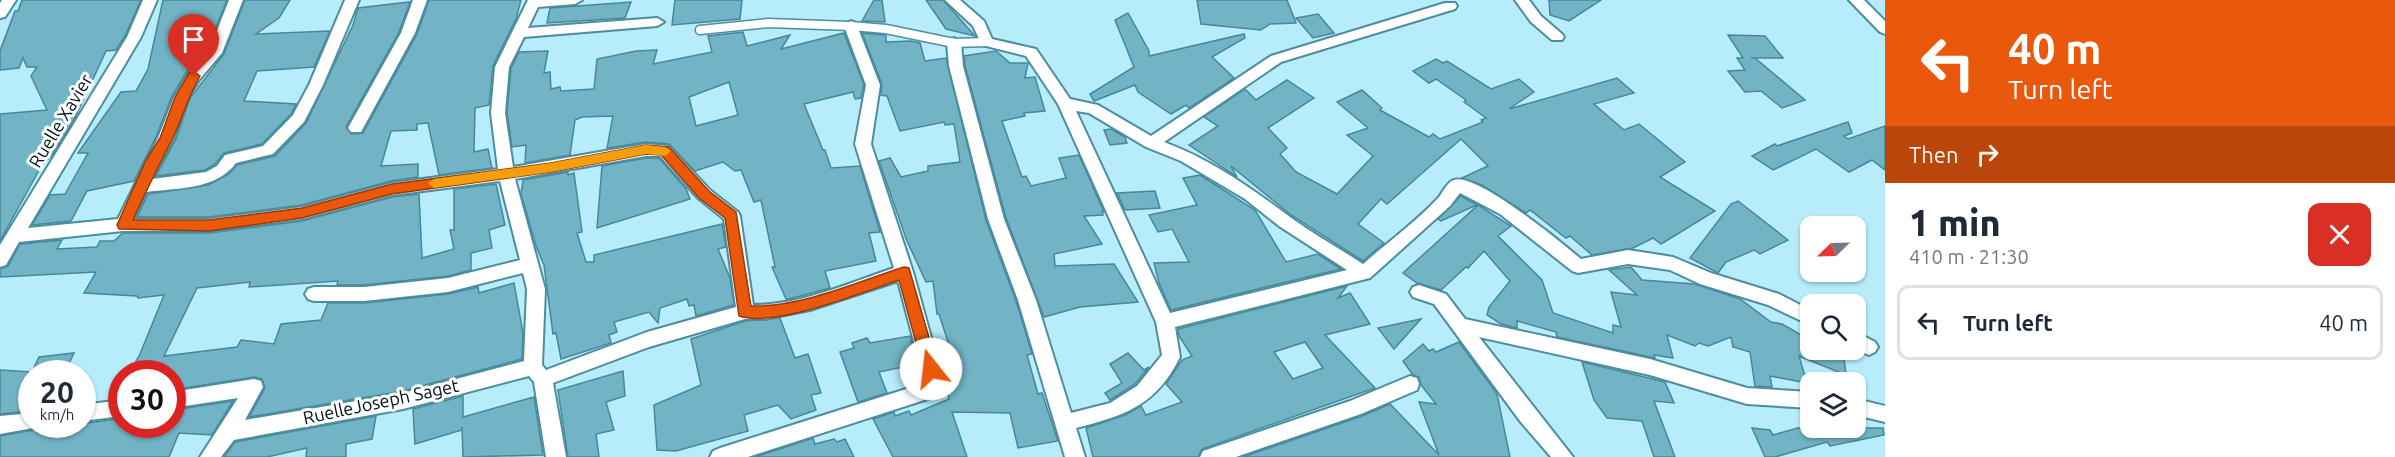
<!DOCTYPE html>
<meta charset="utf-8">
<style>
body{margin:0;font-family:Ubuntu,sans-serif;background:#f6f6f7;color:#1f2937;height:100vh;display:flex;flex-direction:column;font-size:22px;white-space:nowrap}
*{box-sizing:border-box;margin:0}
p{font-size:20px;color:#747a83}
.icon{flex:none;width:33px;height:33px;fill:none;stroke:currentColor;stroke-width:2;stroke-linecap:round;stroke-linejoin:round}
.map{position:relative;flex:1;overflow:hidden}
.sheet{display:flex;flex-direction:column;background:#fff;width:510px}
.sheet>*{flex:none}
.guide{background:#ea580c;color:#fff;overflow:hidden}
.needle{width:39px;rotate:247deg}
.fabs{position:absolute;left:1800px;top:216px;display:grid;gap:12px}
.fabs a{display:grid;place-items:center;width:66px;height:66px;border-radius:12px;background:#fff;box-shadow:0 2px 4px #0004;font-size:30px}
.speed{position:absolute;left:18px;top:360px;display:flex;gap:12px;font-size:30px;font-weight:700;text-align:center}
.speed>*{display:grid;place-content:center;width:78px;height:78px;border-radius:50%;background:#fff;box-shadow:0 2px 4px #0004;line-height:1}
.speed small{font-size:15px;font-weight:400}
.speed .limit{border:9px solid #d22;background:#fff;color:#111}
.pin{position:absolute;display:grid;place-items:center;width:51px;height:51px;color:#fff;margin:-62px -26px;border-radius:50% 50% 50% 0;rotate:-45deg;box-shadow:0 0 6px #0007}
.pin .icon{rotate:45deg}
.me{position:absolute;width:66px;margin:-33px;rotate:344deg;stroke-linejoin:round;filter:drop-shadow(0 0 4px #0008)}
.turn{display:flex;align-items:center;gap:21px;height:126px;padding:0 24px;font-size:27px}
.turn .icon{width:78px;height:78px;stroke-width:2.5}
.turn b{display:block;font-size:42px;line-height:51px}
.then{display:flex;align-items:center;height:57px;padding:0 24px;background:#0003;gap:12px;font-size:22px}
.round{display:grid;place-items:center;flex:none;width:63px;height:63px;border-radius:12px;background:#f6f6f7}
.head{display:flex;align-items:center;justify-content:space-between;height:102px;padding:0 24px}
h1{font-size:36px;font-weight:800;line-height:45px}
ul{padding:0;list-style:none}
li{display:flex;align-items:center;gap:18px;height:75px;margin:0 12px 9px;padding:0 12px;border:3px solid #e0e1e3;border-radius:12px}
li div{flex:1}
li b{display:block;font-size:22px}
li em{font-style:normal}
main{display:flex;flex:1;min-height:0}
.map>svg:first-child{display:block}
.building{fill:#72b4c5;stroke:#468899;stroke-width:1.5;fill-rule:evenodd}
.lines{fill:none;stroke-linecap:round;stroke-linejoin:round}
.lane-casing{stroke:#4c8d9e;stroke-width:11}
.street-casing{stroke:#4c8d9e;stroke-width:4}
.lane{stroke:#fff;stroke-width:8}
.street{fill:#fff;fill-rule:evenodd}
.route{fill:#ea580c;stroke:#983908;stroke-width:1.5}
.slow{fill:#f59e0b}
.labels{text-anchor:middle;stroke-width:6;stroke-linejoin:round;paint-order:stroke}
.street-label{font-size:18px;fill:#001218;stroke:#fff}
</style>
<main>
<div class="map">
<svg width="1885" height="457" viewBox="0 0 1885 457">
<rect width="100%" height="100%" fill="#b7ecfb"/>
<!-- building -->
<g class="building">
<polygon points="22,0 141,0 125,36 116,50 106,51 75,118 52,155 42,165 0,241 0,114 47,110 31,76 37,67 27,67 23,58 19,68 0,70 0,51 15,11 18,11"/>
<polygon points="163,0 227,0 207,50 187,71 172,96 156,137 134,181 87,191 71,221 32,225 50,195 65,194 88,153 78,153 121,92 136,91 148,69"/>
<polygon points="245,0 290,0 279,18 256,34 330,31 314,67 257,71 244,101 296,104 291,114 262,144 224,153 215,164 205,170 156,176 176,139 190,98 224,54"/>
<polygon points="429,0 521,0 516,19 493,66 489,105 475,108 474,152 488,149 492,168 439,175 428,123 417,124 417,130 391,131 381,166 418,164 418,177 391,181 302,205 209,217 137,217 148,194 208,185 229,174 237,165 275,156 306,123 353,25 358,8 410,2 399,32 346,127 351,134 363,133 417,34"/>
<polygon points="675,0 742,0 740,19 672,25"/>
<polygon points="874,0 882,0 885,22 862,21"/>
<polygon points="926,0 943,0 975,36 946,29"/>
<polygon points="1197,0 1287,0 1296,23 1270,24 1261,30 1201,24"/>
<polygon points="1549,0 1601,0 1569,21 1550,15"/>
<polygon points="631,2 625,18 547,23 550,8"/>
<polygon points="1128,13 1149,51 1149,56 1244,34 1245,38 1212,57 1234,78 1189,108 1186,105 1171,114 1138,92 1135,85 1094,101 1090,94 1134,67 1115,20"/>
<polygon points="1318,14 1334,33 1313,38 1296,18"/>
<path d="M743,32L747,46L790,35L781,49L844,33L864,85L861,98L855,99L853,92L804,104L823,150H825L831,168L860,166L880,232L869,233L876,261L825,271L830,288L789,299H786L772,267H775L761,200L754,202L741,170L735,171L723,162L695,171L669,144L646,142L607,148L613,116L582,117L575,120L570,155L525,163L526,145L512,147L507,112L511,68L519,52L548,51L544,73L550,72L551,89L560,87L561,91L594,89L597,59L636,51L657,50L653,64L712,52L708,36ZM729,82L738,115L696,126L689,97Z"/>
<polygon points="862,33 886,35 886,42 911,41 920,43 925,61 946,58 986,220 1016,301 1032,354 1027,355 1038,394 1042,393 1058,441 1018,448 1010,413 952,412 967,457 893,457 873,419 894,412 895,416 909,411 911,415 949,399 936,347 949,345 939,314 937,314 933,281 926,282 907,241 879,161 890,158 901,177 928,171 928,166 960,162 954,124 945,125 944,122 900,131 887,96 881,95 882,84"/>
<polygon points="1728,35 1765,36 1783,58 1751,58 1755,58 1805,100 1782,108 1761,91 1745,92 1728,71 1745,70 1737,58 1743,58"/>
<polygon points="996,51 1010,63 1028,63 1025,78 1035,77 1045,111 1024,113 1025,116 1002,121 1022,177 1026,176 1031,186 1066,178 1059,158 1079,155 1104,212 1102,212 1103,215 1084,216 1102,244 1054,254 1055,266 1114,264 1138,302 1080,307 1044,317 1006,218 965,66 964,56"/>
<polygon points="1436,59 1443,63 1447,61 1491,89 1519,79 1534,92 1509,109 1617,78 1634,93 1594,104 1624,130 1639,124 1685,162 1660,177 1715,211 1661,244 1653,238 1633,248 1592,255 1570,236 1566,238 1530,210 1526,213 1482,185 1462,178 1488,166 1461,139 1387,204 1381,199 1358,224 1384,243 1363,261 1291,215 1231,166 1237,177 1189,145 1218,126 1204,117 1245,89 1256,100 1287,80 1314,98 1268,128 1287,148 1280,154 1296,172 1337,194 1373,156 1347,135 1368,128 1337,102 1362,90 1382,108 1380,110 1429,137 1433,134 1440,139 1483,122 1481,120 1486,118 1464,102 1466,100 1436,79 1429,83 1413,71"/>
<polygon points="1848,122 1852,133 1844,136 1848,139 1885,126 1885,170 1872,160 1849,172 1816,149 1773,170 1752,156 1775,144 1777,146"/>
<polygon points="1111,129 1125,137 1127,143 1110,145 1104,130"/>
<polygon points="646,158 659,158 686,189 690,199 597,228 602,166"/>
<polygon points="568,172 568,175 574,173 582,232 577,233 586,262 594,262 594,255 722,224 726,247 718,249 730,278 734,305 696,316 694,305 689,306 687,299 660,308 658,323 649,312 614,322 617,332 609,335 611,343 561,359 556,333 553,334 544,265 536,246 521,194 523,180"/>
<polygon points="1200,175 1255,210 1286,262 1318,254 1341,269 1171,310 1159,283 1154,263 1189,262 1172,229 1158,232 1149,215 1197,205 1183,178"/>
<polygon points="496,184 505,225 489,230 492,248 471,253 471,270 448,276 364,285 337,285 338,281 249,287 250,282 197,288 164,356 237,347 241,340 274,344 281,324 321,320 328,303 364,303 448,294 478,287 479,293 514,283 523,333 522,359 403,391 249,417 265,388 262,379 254,377 172,390 172,374 129,374 140,354 164,295 138,298 137,296 84,293 96,272 0,277 0,269 8,266 20,244 62,240 57,249 97,247 100,241 114,241 123,233 209,233 302,221 392,197 419,194 422,258 454,249 450,230 454,230 454,189"/>
<polygon points="1155,191 1160,208 1125,210 1117,193"/>
<polygon points="1461,196 1477,205 1441,221 1438,219"/>
<polygon points="1738,201 1788,240 1760,254 1754,250 1726,262 1718,273 1690,258 1731,204"/>
<polygon points="1478,205 1511,226 1498,236 1542,280 1553,313 1613,333 1613,325 1621,327 1611,292 1637,295 1609,270 1631,267 1642,280 1695,284 1740,299 1771,322 1782,324 1810,340 1810,350 1843,350 1846,375 1799,356 1807,383 1770,376 1772,387 1755,386 1750,352 1733,347 1731,337 1708,346 1699,343 1695,346 1667,335 1673,358 1654,355 1655,358 1557,337 1556,332 1517,321 1517,328 1501,324 1487,315 1489,307 1510,281 1484,251 1468,268 1466,267 1441,290 1417,283 1403,273"/>
<path d="M1347,286L1338,298L1350,293L1370,324L1325,335L1375,388L1202,449L1198,457H1093L1086,428L1125,415L1141,406L1146,415L1182,402L1166,384L1182,360L1192,356L1179,336L1178,329ZM1305,342L1323,368L1293,379L1274,352Z"/>
<polygon points="780,318 795,358 808,354 821,393 811,395 816,410 791,419 778,405 744,415 748,431 676,451 657,450 654,405 701,385 691,339 745,321"/>
<polygon points="1421,319 1394,349 1378,328"/>
<polygon points="910,336 917,364 879,372 887,393 858,402 840,352 854,348 852,343 867,338 870,343"/>
<polygon points="1459,342 1497,394 1510,457 1243,457 1362,416 1390,404 1439,455 1419,402 1436,404 1421,385 1419,377 1413,375 1403,361 1423,344 1429,351 1433,349 1436,352"/>
<polygon points="74,353 64,374 32,374 32,411 0,414 0,370 32,372 39,357"/>
<polygon points="1128,353 1144,370 1149,367 1135,384 1110,400 1105,393 1122,383 1110,364"/>
<polygon points="1582,362 1665,382 1674,403 1654,401 1675,457 1654,457 1642,421 1607,418 1594,400"/>
<polygon points="623,371 625,396 606,402 614,430 596,434 599,457 568,457 558,390"/>
<polygon points="463,396 463,417 534,397 543,455 463,457 462,427 462,430 415,444 413,409"/>
<polygon points="233,401 212,435 179,433 169,457 0,457 0,436 39,429 42,425 82,424 122,418 122,424 172,424 172,410"/>
<polygon points="376,416 372,439 346,444 346,457 306,457 307,448 267,457 224,457 235,442"/>
<polygon points="1752,428 1770,430 1773,435 1798,428 1883,428 1884,435 1830,446 1827,442 1775,457 1765,457"/>
<polygon points="813,438 815,444 834,439 837,442 845,439 854,457 755,457"/>
</g>
<g class="lines">
<defs>
<polyline id="lane" points="700,30 768,23 851,26 886,29 954,43 987,42"/>
<g id="street">
<polygon points="2,0 16,0 5,17 0,18 0,3"/>
<path d="M143,0H157L141,37L28,228L118,219L158,138L174,97L189,72L209,51L229,0H243L222,53L199,80L188,97L174,138L152,179L206,172L217,166L225,155L263,146L293,115L309,85L345,0H359L323,85L304,122L273,154L236,163C217,190 176,188 146,192L134,219H209L302,207L392,183L498,169L491,113L495,67L528,0H582L575,4L538,7L528,28L657,18L664,22L657,26L524,37L509,67L505,113L513,167L646,144L669,146L710,190L738,212L740,216L753,305C801,305 849,283 894,268L855,144L866,85L844,26L851,21L856,23L880,85L871,144L913,272L945,388L943,394L748,457H710L713,451L720,448L925,383L898,281L810,310L765,319H745L649,347L553,383L566,457H546L534,382L529,376L403,409L234,440L221,457H200L238,398L172,408V392L254,379L261,381L263,387L245,420L403,393L524,361L527,289L523,273L448,292L364,301H314L308,299L305,294L308,289L314,287H364L448,278L520,260L500,181L392,195L302,219L209,231H123L19,242L6,265L0,267V245L127,37ZM646,156H660L698,198L724,219L736,307L647,332L546,370L542,365L545,289L515,179Z"/>
<polygon points="413,0 427,0 415,33 361,132 351,132 348,128 401,33"/>
<path d="M945,0H960L984,21L992,39L1036,49L1070,99L1098,105L1151,136L1271,56L1445,3H1455L1457,6L1455,9L1281,62L1164,142C1212,160 1248,186 1290,217C1313,234 1339,248 1363,264C1388,242 1417,221 1439,197C1443,192 1447,182 1454,180C1476,172 1562,243 1581,259L1628,250L1673,257L1711,273L1779,294L1810,310V325L1768,305L1700,284L1670,270L1628,264L1578,273L1572,271L1500,214L1460,193L1450,206L1370,278L1175,327L1180,357C1157,405 1124,416 1076,428L1085,457H1065L1018,300L988,219L949,66L947,43L949,40L954,38L961,43L963,66L1004,219L1036,300L1071,413L1110,403L1137,386L1162,355L1156,322L1058,104L1026,56L982,45L973,26ZM1076,111L1089,113L1146,147L1181,161L1245,199L1279,226L1347,270L1170,313Z"/>
<polygon points="1515,0 1529,0 1541,16 1562,34 1564,37 1562,40 1552,40 1531,22"/>
<polygon points="1849,0 1864,0 1885,21 1885,34 1880,32"/>
<polygon points="1419,285 1446,294 1465,319 1650,359 1747,388 1810,392 1810,408 1747,404 1650,375 1479,337 1573,457 1551,457 1520,421 1434,304 1413,297 1410,292 1413,287"/>
<polygon points="1856,332 1875,342 1878,347 1875,352 1869,355 1856,349"/>
<polygon points="1410,376 1417,378 1419,384 1417,390 1361,414 1236,457 1200,457 1203,451 1350,401"/>
<polygon points="1856,399 1885,406 1885,422 1856,415"/>
<polygon points="122,400 122,416 82,421 82,405"/>
<polygon points="32,413 32,424 40,424 39,427 0,434 0,416"/>
</g>
</defs>
<!-- lane casing -->
<use href="#lane" class="lane-casing"/>
<!-- street casing -->
<use href="#street" class="street-casing"/>
<!-- lane -->
<use href="#lane" class="lane"/>
<!-- street -->
<use href="#street" class="street"/>
</g>
<!-- route -->
<path class="route" d="M194,72L200,76C188,97 182,119 172,140C158,167 145,193 133,220H209L302,208L392,184L551,163L646,145L669,147L709,191L736,212L751,306C803,307 856,282 904,267L909,268L938,369L936,373L931,375L926,373L923,369L899,280C863,292 775,328 739,316L725,218L699,198L661,155L646,154L551,172L392,194L302,218L209,231L119,229L117,225L146,160L160,138L175,97L189,73Z"/>
<!-- slow -->
<polygon class="slow" points="646,145 665,147 671,151 665,156 646,154 551,172 434,188 428,183 434,179 551,163"/>
<g class="labels">
<!-- street labels -->
<g class="street-label">
<text transform="translate(61 121) rotate(-59)" y="6">Ruelle Xavier</text>
<text transform="translate(381 402) rotate(-12)" y="6">RuelleJoseph Saget</text>
</g>
</g>
</svg>
<div class="fabs">
<a><svg class="needle" viewBox="-14 -14 28 28"><path d="M0-13l5 13h-10z" fill="#e53935"/><path d="M0 13l5-13h-10z" fill="#747a83"/></svg></a>
<a><svg class="icon" aria-label="search" viewBox="0 0 24 24"><circle cx="10" cy="10" r="6"/><path d="M15 15l6 6"/></svg></a>
<a><svg class="icon" aria-label="layers" viewBox="0 0 24 24"><path d="M12 4l9 5-9 5-9-5zM3 14l9 5 9-5"/></svg></a>
</div>
<div class="speed"><div>20<small>km/h</small></div><div class="limit">30</div></div>
<div class="pin" style="left:194px;top:76px;background:#d93025"><svg class="icon" aria-label="arrive" viewBox="0 0 24 24"><path d="M6 21V4h12l-3 4 3 4H6"/></svg></div>
<svg class="me" style="left:931px;top:369px" viewBox="-20 -20 40 40"><circle r="19" fill="#fff"/><path d="M0-13L10 11 0 6-10 11z" fill="#ea580c"/></svg>
</div>
<section class="sheet">
<div class="guide">
<div class="turn"><svg class="icon" aria-label="left" viewBox="0 0 24 24"><path d="M17 20v-9H6M10 6l-5 5 5 5"/></svg><div><b>40 m</b>Turn left</div></div>
<div class="then">Then<svg class="icon" aria-label="right" viewBox="0 0 24 24"><path d="M7 20v-9h11M14 6l5 5-5 5"/></svg></div>
</div>
<div class="head"><div><h1>1 min</h1><p>410 m · 21:30</p></div><a class="round" style="background:#d93025;color:#fff"><svg class="icon" aria-label="close" viewBox="0 0 24 24"><path d="M6 6l12 12M18 6L6 18"/></svg></a></div>
<ul>
<li><svg class="icon" aria-label="left" viewBox="0 0 24 24"><path d="M17 20v-9H6M10 6l-5 5 5 5"/></svg><div><b>Turn left</b></div><em>40 m</em></li>
</ul>
</section>
</main>
